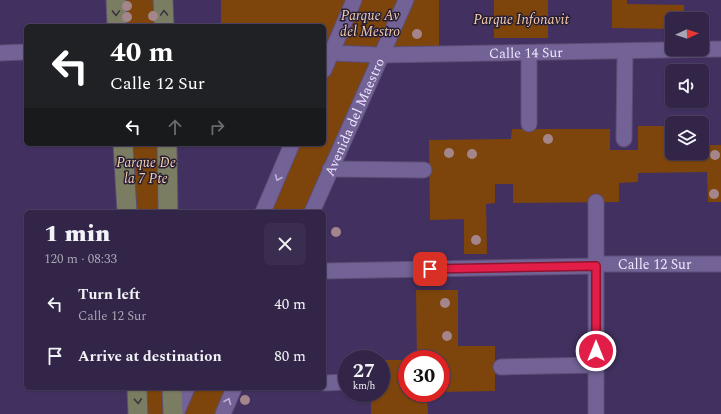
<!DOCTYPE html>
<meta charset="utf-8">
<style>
body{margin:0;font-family:Spectral,serif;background:#3a2d4f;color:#f1f3f6;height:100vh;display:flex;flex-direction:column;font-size:15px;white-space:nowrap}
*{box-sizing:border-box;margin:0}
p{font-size:13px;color:#a8a5b4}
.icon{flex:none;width:22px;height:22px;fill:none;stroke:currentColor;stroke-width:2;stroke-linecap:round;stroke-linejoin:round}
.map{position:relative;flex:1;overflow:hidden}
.details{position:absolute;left:24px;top:210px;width:302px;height:180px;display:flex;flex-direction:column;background:#322548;border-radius:6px;box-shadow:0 1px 3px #0004,0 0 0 1px #4d4260}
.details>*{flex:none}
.guide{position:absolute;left:24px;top:24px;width:302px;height:122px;border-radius:6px;box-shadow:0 1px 3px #0004,0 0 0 1px #4d4260;background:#202124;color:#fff;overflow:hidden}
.needle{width:26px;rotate:87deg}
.tools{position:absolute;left:665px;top:12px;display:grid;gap:8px}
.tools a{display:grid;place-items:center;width:44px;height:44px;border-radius:6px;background:#322548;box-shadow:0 1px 3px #0004,0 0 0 1px #4d4260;font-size:20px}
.speed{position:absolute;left:338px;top:350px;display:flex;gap:8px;font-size:20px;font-weight:700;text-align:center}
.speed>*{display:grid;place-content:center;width:52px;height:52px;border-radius:50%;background:#322548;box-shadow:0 1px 3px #0004,0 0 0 1px #4d4260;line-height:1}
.speed small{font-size:10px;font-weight:400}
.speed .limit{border:6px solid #d22;background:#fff;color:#111}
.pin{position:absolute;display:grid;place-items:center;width:34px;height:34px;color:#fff;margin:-17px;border-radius:8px;box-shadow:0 2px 6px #0006}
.me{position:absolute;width:44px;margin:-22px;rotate:0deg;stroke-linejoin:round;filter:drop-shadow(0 0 3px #0008)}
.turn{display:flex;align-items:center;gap:14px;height:84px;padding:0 20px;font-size:18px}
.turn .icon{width:52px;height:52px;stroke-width:2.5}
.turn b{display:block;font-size:28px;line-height:34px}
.lanes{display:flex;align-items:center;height:38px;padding:0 20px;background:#0003;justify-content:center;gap:20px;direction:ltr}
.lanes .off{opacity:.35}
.round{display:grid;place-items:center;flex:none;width:42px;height:42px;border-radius:6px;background:#3a2d4f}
.overview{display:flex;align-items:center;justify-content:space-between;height:68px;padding:0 20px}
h1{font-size:24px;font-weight:800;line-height:30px}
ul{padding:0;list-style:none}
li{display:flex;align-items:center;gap:12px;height:52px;padding:0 20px}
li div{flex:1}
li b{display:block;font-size:15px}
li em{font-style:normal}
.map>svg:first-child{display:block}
.green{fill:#7d450c}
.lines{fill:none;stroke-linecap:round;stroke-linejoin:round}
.minor-casing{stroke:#5c4e75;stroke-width:17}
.major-casing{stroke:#5c4e75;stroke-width:21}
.minor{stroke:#736295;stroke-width:15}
.major{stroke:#7a7d61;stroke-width:19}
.tree{fill:#a4868a}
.oneway{stroke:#3b363f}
.oneway2{stroke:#bdb2d5}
.route-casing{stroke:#92132f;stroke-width:10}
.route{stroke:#e11d48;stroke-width:7}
.labels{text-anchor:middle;stroke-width:3;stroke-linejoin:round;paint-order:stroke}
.park-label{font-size:14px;font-style:italic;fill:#f5ccad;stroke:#261f34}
.street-label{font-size:14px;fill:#eee7ff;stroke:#261f34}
</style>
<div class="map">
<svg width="721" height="414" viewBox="0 0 721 414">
<rect width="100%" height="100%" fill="#423160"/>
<!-- green -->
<g class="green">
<polygon points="117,0 163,0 164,25 198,26 118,26"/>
<polygon points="221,0 354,0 324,67 324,26 221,26"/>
<polygon points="355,0 405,0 310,212 264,212 294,144 324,144 324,75"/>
<polygon points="406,0 439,0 439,54 381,55"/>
<rect x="494" y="0" width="54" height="38"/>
<polygon points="612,0 627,0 627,4 684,5 684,19 672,19 672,29 612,28"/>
<polygon points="638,126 672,126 672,153 702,153 702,126 706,126 708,145 721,145 721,202 708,202 707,172 638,173 638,182 619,183 619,202 513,203 513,184 495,184 495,203 486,204 487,254 464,254 464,219 430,220 429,140 511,139 512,129 610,129 610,150 638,150"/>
<polygon points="124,144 166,144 166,212 128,212"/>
<polygon points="416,290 458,290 458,346 495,346 495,391 441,392 441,359 417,359"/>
<polygon points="381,360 407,360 407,393 427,393 428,414 371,414 371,393 381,393"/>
<polygon points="137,388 170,388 172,414 139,414"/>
<polygon points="192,388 233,388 222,414 182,414"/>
</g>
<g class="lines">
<defs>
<g id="minor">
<polyline points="0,53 26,52"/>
<path id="s1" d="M331,53L381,55L721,49"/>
<polyline points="529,53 529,124"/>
<polyline points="324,70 354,0"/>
<polyline points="624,139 625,51"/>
<polyline points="330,169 424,170"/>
<polyline points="596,202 596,414"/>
<polyline points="263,212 292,144"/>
<path id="s2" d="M312,212L406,0"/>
<path id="s3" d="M324,271L596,266L601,264H721"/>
<polyline points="501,367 596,365"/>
<polyline points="324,383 347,382"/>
<polyline points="176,414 187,388"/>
<polyline points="223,414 234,388"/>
</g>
<g id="major">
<polyline points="116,0 117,26"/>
<polyline points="163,0 164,26"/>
<polyline points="123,144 127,212"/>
<polyline points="167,144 168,212"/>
<polyline points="137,388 138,414"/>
<polyline points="172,388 173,414"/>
</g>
</defs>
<!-- minor casing -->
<use href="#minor" class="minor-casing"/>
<!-- major casing -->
<use href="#major" class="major-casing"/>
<!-- minor -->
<use href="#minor" class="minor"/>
<!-- major -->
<use href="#major" class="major"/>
</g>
<!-- trees -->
<g class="tree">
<circle cx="127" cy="6" r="5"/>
<circle cx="153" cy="16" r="5"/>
<circle cx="127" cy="17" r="5"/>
<circle cx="417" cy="34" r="5"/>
<circle cx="548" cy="139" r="5"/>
<circle cx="449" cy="153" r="5"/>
<circle cx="472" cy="154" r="5"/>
<circle cx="715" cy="155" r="5"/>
<circle cx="714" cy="194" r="5"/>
<circle cx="336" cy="232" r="5"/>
<circle cx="476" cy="240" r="5"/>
<circle cx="445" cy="303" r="5"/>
<circle cx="447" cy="336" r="5"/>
<circle cx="245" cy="400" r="5"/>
</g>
<!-- one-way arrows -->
<defs><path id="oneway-chevron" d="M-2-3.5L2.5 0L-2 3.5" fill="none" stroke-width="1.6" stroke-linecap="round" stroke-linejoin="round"/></defs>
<g class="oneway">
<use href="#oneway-chevron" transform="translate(116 13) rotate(88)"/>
<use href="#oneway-chevron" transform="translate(164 13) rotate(-92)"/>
<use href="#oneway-chevron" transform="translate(138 401) rotate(87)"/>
</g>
<g class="oneway2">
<use href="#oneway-chevron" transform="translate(278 178) rotate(113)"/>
<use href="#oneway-chevron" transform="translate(228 401) rotate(-68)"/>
</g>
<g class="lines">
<defs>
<polyline id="route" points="430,269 596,266 596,351"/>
</defs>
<!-- route casing -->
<use href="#route" class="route-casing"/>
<!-- route -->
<use href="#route" class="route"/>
</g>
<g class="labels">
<!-- park labels -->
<g class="park-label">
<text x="370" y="20">Parque Av<tspan x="370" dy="16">del Mestro</tspan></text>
<text x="521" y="24">Parque Infonavit</text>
<text x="146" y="167">Parque De<tspan x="146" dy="16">la 7 Pte</tspan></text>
</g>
<!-- street labels -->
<g class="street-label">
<text dy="5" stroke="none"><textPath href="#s1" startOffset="195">Calle 14 Sur</textPath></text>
<text dy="5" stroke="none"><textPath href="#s2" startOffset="104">Avenida del Maestro</textPath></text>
<text dy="5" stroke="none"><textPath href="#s3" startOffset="331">Calle 12 Sur</textPath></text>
</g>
</g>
</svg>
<div class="tools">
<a><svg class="needle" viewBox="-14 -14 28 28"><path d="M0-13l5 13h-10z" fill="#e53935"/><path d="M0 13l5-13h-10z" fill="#a8a5b4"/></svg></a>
<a><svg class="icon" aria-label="sound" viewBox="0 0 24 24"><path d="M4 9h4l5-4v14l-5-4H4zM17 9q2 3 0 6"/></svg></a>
<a><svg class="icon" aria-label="layers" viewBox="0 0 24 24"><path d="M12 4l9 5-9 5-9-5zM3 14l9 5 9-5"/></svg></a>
</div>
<div class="speed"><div>27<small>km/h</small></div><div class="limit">30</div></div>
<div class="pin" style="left:430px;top:269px;background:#d93025"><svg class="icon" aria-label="arrive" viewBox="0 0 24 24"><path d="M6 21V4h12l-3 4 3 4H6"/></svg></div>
<svg class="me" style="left:596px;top:351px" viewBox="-20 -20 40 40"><circle r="17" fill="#e11d48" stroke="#fff" stroke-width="3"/><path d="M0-11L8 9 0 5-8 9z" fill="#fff"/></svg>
<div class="guide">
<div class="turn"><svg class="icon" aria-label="left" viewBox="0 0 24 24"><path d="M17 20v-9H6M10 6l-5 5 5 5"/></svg><div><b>40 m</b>Calle 12 Sur</div></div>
<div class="lanes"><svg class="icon" aria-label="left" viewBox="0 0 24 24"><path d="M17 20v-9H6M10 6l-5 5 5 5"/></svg><svg class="icon off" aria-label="ahead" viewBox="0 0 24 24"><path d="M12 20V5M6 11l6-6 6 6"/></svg><svg class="icon off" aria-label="right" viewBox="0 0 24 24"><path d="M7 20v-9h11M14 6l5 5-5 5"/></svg></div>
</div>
<section class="details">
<div class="overview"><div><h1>1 min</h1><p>120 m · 08:33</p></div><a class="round"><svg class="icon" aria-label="close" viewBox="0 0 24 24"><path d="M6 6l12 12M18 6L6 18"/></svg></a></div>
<ul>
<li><svg class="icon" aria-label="left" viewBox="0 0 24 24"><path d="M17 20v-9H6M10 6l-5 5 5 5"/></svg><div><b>Turn left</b><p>Calle 12 Sur</p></div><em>40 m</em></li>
<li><svg class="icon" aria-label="arrive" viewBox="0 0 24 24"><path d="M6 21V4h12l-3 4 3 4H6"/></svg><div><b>Arrive at destination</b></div><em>80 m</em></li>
</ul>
</section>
</div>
